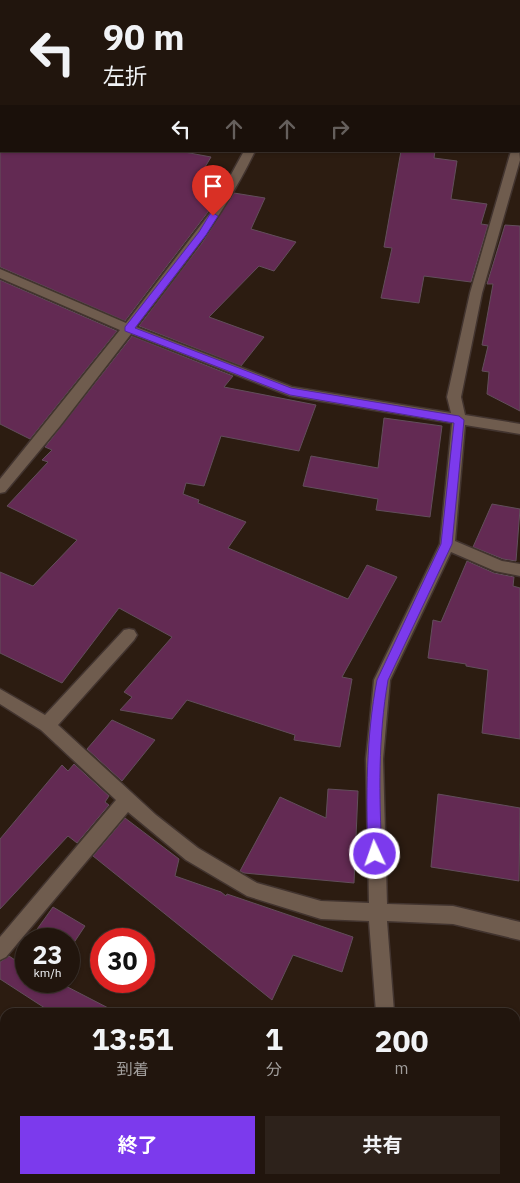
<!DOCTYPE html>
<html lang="ja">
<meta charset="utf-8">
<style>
body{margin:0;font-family:"IBM Plex Sans","Noto Sans JP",sans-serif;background:#2d221b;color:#f1f3f6;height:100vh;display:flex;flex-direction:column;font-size:19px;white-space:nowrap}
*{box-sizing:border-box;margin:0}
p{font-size:16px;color:#a29f9d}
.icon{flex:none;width:28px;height:28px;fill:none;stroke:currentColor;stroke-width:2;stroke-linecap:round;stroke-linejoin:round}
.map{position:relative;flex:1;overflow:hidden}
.panel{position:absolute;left:0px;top:1008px;width:520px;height:176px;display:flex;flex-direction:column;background:#21150d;border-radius:15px 15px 0 0;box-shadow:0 1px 4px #0004,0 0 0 1px #3e342e}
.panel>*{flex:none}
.hud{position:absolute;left:0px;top:0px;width:520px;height:152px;box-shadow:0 1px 4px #0004,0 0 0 1px #3e342e;background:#21150d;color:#f1f3f6;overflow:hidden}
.speed{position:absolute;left:15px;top:928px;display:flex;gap:10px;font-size:25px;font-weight:700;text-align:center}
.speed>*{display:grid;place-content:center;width:65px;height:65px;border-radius:50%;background:#21150d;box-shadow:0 1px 4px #0004,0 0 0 1px #3e342e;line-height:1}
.speed small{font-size:12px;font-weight:400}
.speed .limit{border:8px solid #d22;background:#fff;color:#111}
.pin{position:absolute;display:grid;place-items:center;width:42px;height:42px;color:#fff;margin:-51px -21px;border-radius:50% 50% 50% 0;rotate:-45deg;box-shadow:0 0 5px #0007}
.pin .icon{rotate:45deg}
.me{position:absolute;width:55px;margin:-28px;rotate:357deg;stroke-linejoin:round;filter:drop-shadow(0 0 4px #0008)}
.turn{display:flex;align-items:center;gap:18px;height:105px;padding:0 20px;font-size:22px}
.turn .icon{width:65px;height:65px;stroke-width:2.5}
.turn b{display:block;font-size:35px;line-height:42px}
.lanes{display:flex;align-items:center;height:48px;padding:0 20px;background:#0003;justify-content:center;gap:25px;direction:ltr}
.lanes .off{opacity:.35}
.eta{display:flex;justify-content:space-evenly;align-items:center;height:85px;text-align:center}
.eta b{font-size:30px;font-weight:700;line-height:35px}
.primary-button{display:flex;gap:10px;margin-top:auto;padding:10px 20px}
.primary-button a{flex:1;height:58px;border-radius:0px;background:#7c3aed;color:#fff;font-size:20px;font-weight:700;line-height:58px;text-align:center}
.primary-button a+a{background:#2d221b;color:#f1f3f6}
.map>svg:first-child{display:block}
.building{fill:#632a53;stroke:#624e5b}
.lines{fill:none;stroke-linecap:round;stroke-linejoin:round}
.minor-casing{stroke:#42342f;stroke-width:3}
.minor{fill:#6f5c4e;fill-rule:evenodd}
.route{fill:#7c3aed;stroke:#51269a}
</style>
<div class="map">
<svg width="520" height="1183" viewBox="0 0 520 1183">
<rect width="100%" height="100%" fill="#2c1c11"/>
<!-- building -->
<g class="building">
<polygon points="0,151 179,151 211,157 195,184 215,188 214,190 220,191 208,212 125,321 0,267"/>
<polygon points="401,151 435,151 434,158 457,161 451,199 487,204 481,224 488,225 471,282 424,276 419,303 381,298 392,248 384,247"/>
<polygon points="234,193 265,198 251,229 296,242 274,271 259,266 209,317 264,337 241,366 139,326 202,243"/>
<polygon points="505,225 520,226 520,411 487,394 489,372 482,371 488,346 482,345 493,284 487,284"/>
<polygon points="0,280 117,331 30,439 0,424"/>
<polygon points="132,336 233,376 224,387 316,405 299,451 221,436 204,486 186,483 183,494 199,500 198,503 246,522 228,548 348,599 367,565 397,577 342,677 352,679 340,747 294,740 295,735 187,700 172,719 120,710 132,697 124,692 172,637 119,608 62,683 0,653 0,572 33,586 77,540 7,506 48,462 42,460 52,450 45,447"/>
<polygon points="384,418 442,426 430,517 376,510 378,499 303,486 311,456 378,468"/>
<polygon points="492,504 520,509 516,561 503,559 473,547"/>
<polygon points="467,561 494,573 514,577 513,586 520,588 520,739 482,733 488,670 466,666 466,664 428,658 433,620 441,622"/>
<polygon points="112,720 155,740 122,781 87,749"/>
<polygon points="74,764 109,796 105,802 109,805 77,843 68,836 0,909 0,839 62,765 68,771"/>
<polygon points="328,789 358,791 354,883 244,873 240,871 280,797 326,818"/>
<polygon points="438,794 520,808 519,881 431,867"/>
<polygon points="125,818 179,859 175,876 221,892 226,896 227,894 353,937 342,972 293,955 272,1000 93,856"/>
<polygon points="53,907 85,926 69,950 69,939 30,939"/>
<polygon points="26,944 26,981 56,981 116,1012 51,1012 0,979 0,962 9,956 15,960"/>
</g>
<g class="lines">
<defs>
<g id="minor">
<polygon points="112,0 126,0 127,1 113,1"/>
<polygon points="380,0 396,0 397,1 381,1"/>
<rect x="504" y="0" width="10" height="1"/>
<rect x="519" y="21" width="1" height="6"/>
<rect x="519" y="115" width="1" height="6"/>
<path d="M519,148L520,160L482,293L461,397L465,415L520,424V434L465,425L455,541L502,561L520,564V576L495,571L451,552L390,680L383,759L387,904L453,906L520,922V940L453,924L387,921L394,1012H376L369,921L321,919L247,896L186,860L128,812L6,957L0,960V937L116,800L41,730L0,704V689L45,715L124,630L129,629L134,630L137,635L134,640L58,725L156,815L198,848L257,883L321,901L369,903L366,759L374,680L440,544L452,423L290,396L131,334L60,426L5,492L0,493V479L120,330L0,278V269L126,323L210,213L244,151H255C224,216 180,270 136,327L292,387L451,413L447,397L470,293L511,151H519Z"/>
<polygon points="407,1179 427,1179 428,1183 408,1183"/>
</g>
</defs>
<!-- minor casing -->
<use href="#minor" class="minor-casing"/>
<!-- minor -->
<use href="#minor" class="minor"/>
</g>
<!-- route -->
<path class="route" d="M213,213L218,216L206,235L135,328L291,388L459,416L464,420L452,544L388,680C378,737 379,796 382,854L380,858L375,860L370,858L368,854C366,796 366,737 377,680L441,544L454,423L290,395L125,331V327L199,232L210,214Z"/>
</svg>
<div class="speed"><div>23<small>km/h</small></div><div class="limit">30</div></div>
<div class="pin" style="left:213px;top:216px;background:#d93025"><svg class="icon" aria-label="arrive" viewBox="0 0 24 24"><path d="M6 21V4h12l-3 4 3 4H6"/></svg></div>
<svg class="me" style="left:375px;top:854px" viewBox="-20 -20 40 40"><circle r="17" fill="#7c3aed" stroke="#fff" stroke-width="3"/><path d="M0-11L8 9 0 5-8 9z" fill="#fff"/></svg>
<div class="hud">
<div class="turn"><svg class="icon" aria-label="left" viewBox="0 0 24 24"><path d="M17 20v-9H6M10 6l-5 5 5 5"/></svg><div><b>90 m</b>左折</div></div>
<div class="lanes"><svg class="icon" aria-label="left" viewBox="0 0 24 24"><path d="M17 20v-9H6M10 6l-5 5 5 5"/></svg><svg class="icon off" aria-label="ahead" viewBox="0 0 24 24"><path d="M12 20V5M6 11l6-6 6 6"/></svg><svg class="icon off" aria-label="ahead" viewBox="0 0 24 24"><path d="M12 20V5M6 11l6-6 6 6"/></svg><svg class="icon off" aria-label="right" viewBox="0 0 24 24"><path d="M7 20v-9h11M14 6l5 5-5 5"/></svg></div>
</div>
<section class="panel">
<div class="eta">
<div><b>13:51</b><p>到着</p></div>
<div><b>1</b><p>分</p></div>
<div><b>200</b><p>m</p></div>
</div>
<div class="primary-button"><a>終了</a><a>共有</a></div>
</section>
</div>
